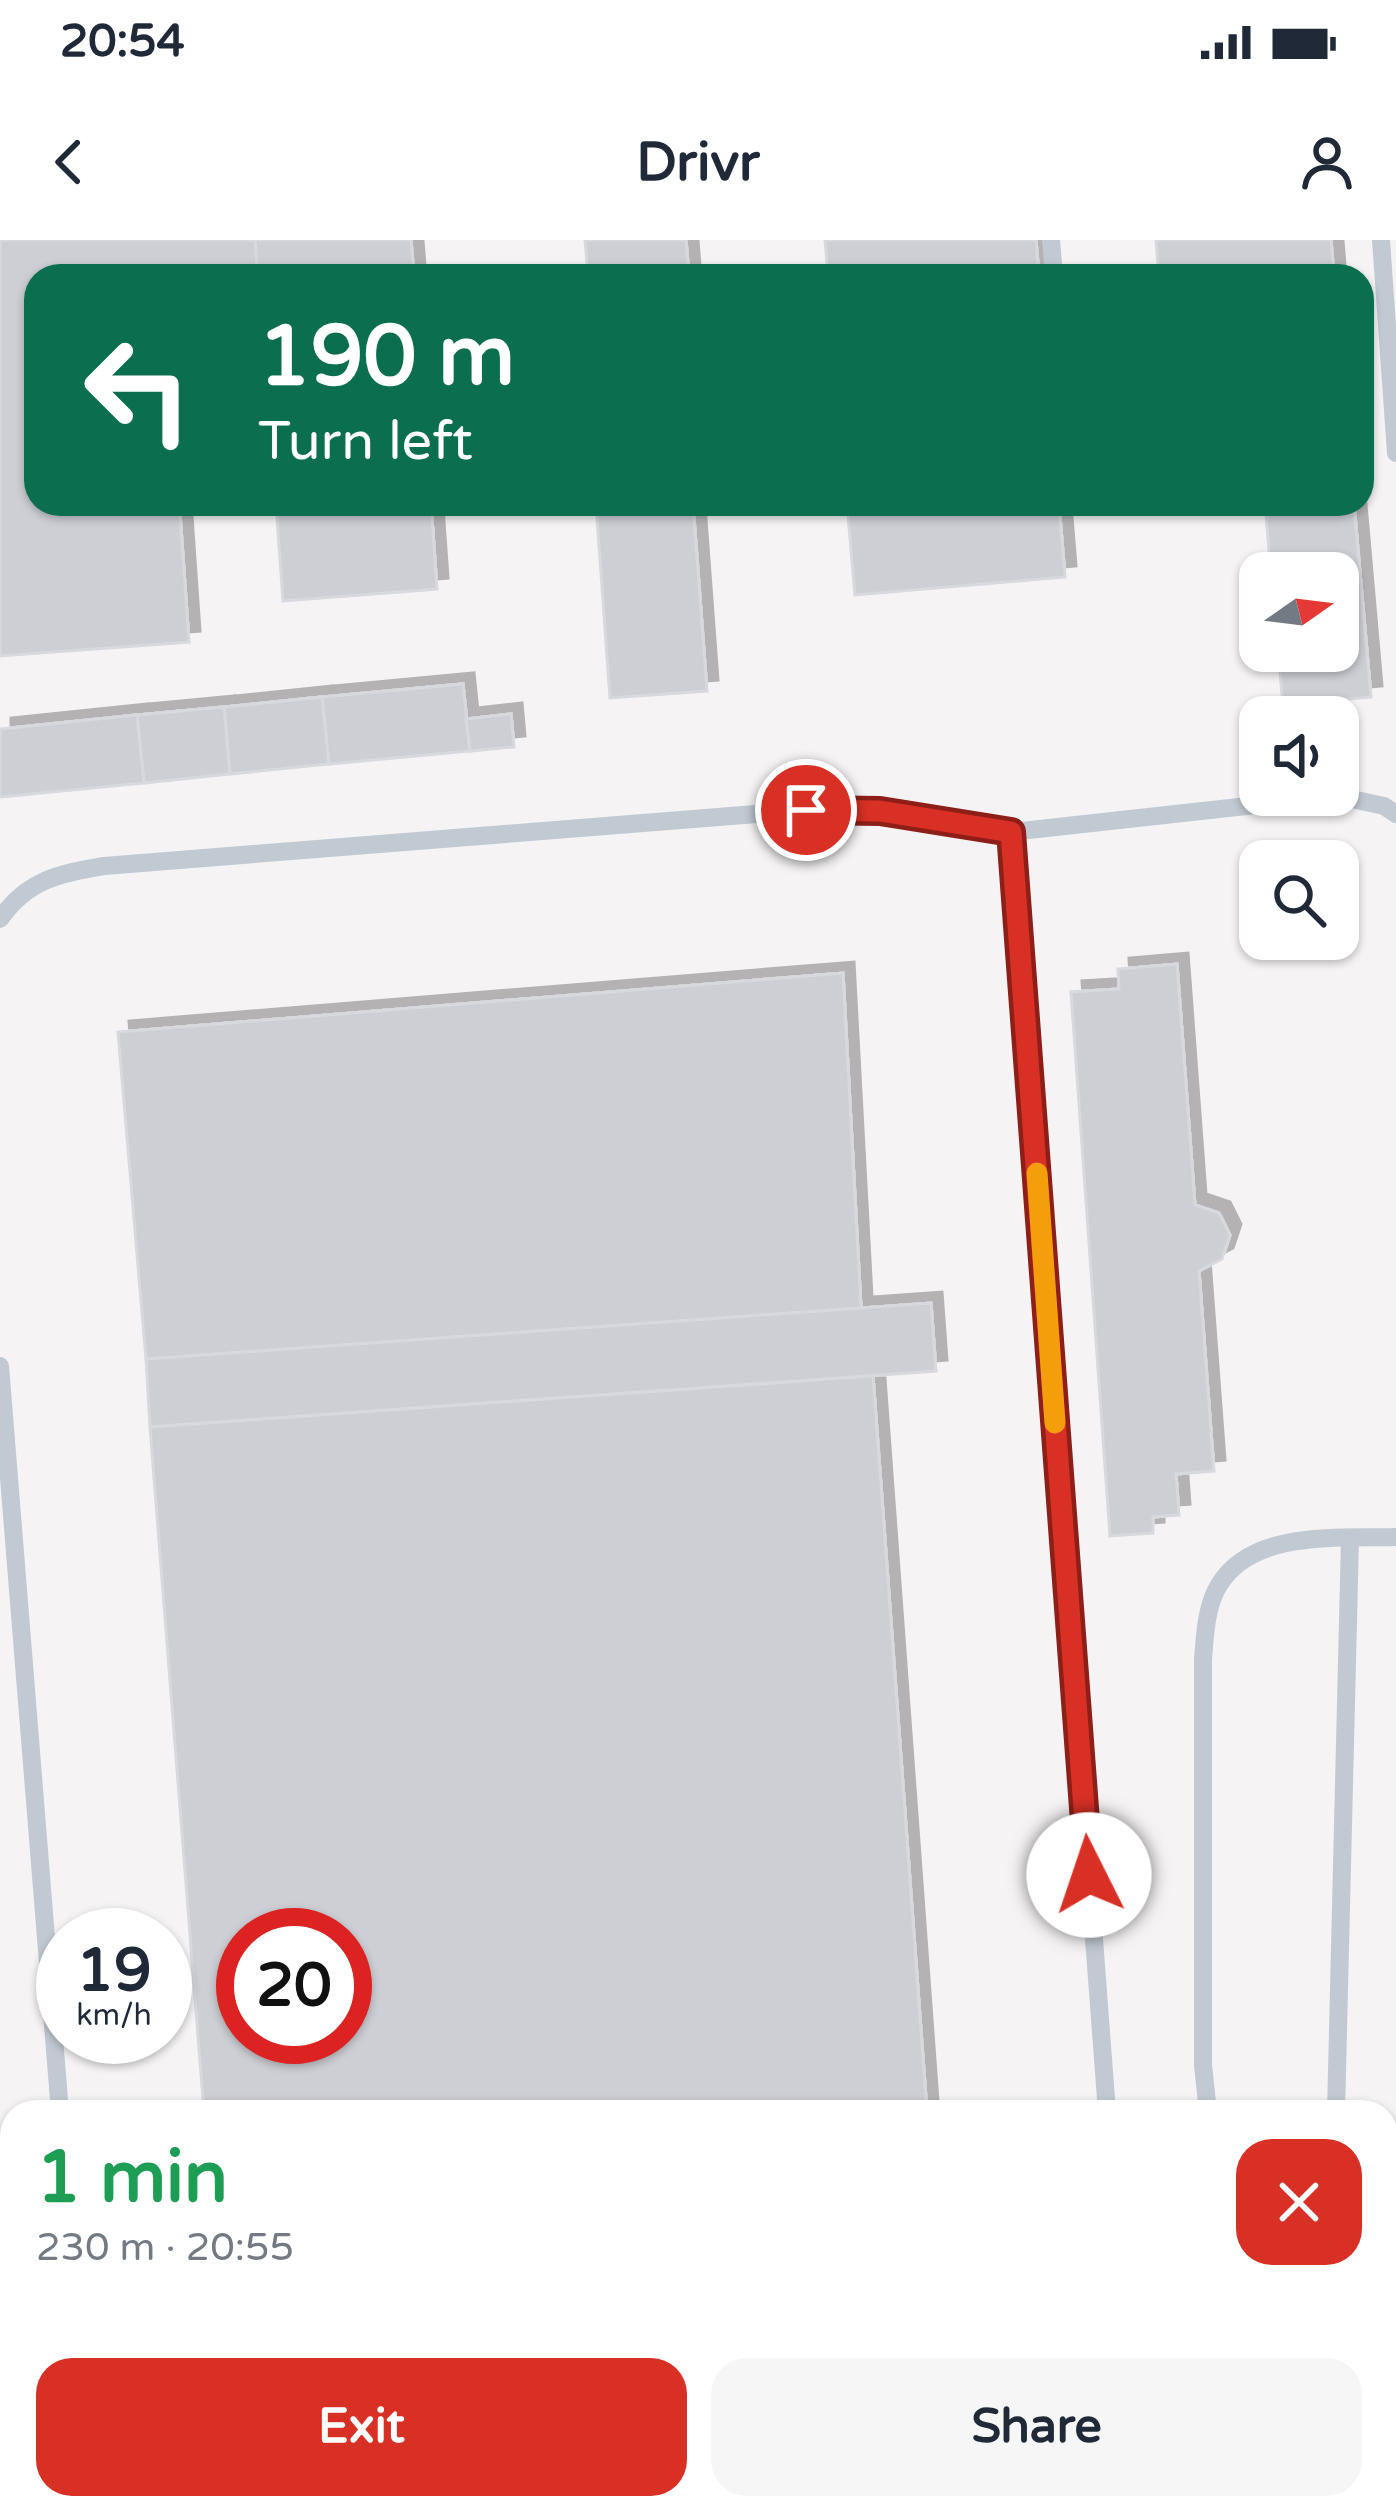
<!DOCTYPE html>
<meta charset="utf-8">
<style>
body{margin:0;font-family:"Varela Round",sans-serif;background:#f6f6f7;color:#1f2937;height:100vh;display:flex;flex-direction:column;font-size:45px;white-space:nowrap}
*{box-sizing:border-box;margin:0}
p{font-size:39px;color:#747a83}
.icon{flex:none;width:66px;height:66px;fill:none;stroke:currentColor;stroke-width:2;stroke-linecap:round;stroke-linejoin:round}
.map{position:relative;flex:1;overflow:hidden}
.panel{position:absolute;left:0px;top:1860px;width:1398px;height:420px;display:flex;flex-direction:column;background:#fff;border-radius:36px 36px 0 0;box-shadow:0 3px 9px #0004}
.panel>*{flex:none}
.hud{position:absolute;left:24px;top:24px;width:1350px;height:252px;border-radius:36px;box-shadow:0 3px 9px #0004;background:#0b6e4f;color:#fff;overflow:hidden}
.needle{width:78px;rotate:76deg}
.fabs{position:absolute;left:1239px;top:312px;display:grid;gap:24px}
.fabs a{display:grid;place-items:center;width:120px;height:120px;border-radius:24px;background:#fff;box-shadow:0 3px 9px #0004;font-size:60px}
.speed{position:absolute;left:36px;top:1668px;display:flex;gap:24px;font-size:60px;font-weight:700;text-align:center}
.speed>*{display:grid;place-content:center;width:156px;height:156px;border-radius:50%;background:#fff;box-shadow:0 3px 9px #0004;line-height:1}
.speed small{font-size:30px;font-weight:400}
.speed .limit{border:18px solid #d22;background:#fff;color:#111}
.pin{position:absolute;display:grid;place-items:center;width:102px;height:102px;color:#fff;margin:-51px;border:6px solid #fff;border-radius:50%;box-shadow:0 3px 12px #0007}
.me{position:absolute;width:132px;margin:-66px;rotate:356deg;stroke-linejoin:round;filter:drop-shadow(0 0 9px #0008)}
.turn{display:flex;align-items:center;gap:42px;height:252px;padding:0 36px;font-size:54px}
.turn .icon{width:156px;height:156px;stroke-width:2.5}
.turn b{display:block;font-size:84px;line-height:102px}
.round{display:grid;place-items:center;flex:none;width:126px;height:126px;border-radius:36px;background:#f6f6f7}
.overview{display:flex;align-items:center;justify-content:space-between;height:204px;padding:0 36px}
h1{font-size:72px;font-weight:700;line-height:90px;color:#1e9e55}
.button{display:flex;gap:24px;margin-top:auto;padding:24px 36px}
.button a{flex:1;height:138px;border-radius:36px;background:#d93025;color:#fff;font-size:48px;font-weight:700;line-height:138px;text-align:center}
.button a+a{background:#f6f6f7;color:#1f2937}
.status{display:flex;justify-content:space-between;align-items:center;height:84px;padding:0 60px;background:#fff;direction:ltr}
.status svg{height:33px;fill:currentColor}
header{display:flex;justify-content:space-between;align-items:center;height:156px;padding:0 36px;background:#fff;font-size:54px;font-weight:700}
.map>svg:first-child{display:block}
.building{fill:#cdcfd5;stroke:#d7d9de;stroke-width:3;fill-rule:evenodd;filter:url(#shadow)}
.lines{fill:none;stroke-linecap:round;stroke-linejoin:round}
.service{stroke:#c1cad2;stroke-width:18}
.route-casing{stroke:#8d1f18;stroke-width:30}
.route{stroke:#d93025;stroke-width:21}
.slow{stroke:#f59e0b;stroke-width:21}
</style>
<div class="status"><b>20:54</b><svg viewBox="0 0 49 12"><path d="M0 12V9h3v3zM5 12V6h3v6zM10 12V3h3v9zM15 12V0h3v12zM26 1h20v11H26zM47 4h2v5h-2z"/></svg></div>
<header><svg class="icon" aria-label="back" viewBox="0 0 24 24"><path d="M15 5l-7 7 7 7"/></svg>Drivr<svg class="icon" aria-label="person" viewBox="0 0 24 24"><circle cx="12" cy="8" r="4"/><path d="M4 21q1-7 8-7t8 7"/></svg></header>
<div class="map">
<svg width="1396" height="2280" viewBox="0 0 1396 2280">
<defs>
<filter id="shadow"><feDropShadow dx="11" dy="-11" stdDeviation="0" flood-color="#0004"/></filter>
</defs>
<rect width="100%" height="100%" fill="#f5f3f3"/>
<!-- building -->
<g class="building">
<polygon points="0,0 255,0 258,36 36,36 36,264 276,264 180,273 189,402 0,416"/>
<polygon points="255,0 411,0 414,36 258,36"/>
<polygon points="585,0 686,0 689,36 588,36"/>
<polygon points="825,0 1036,0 1039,36 828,36"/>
<polygon points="1156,0 1331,0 1334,36 1159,36"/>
<polygon points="276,264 431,264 437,349 283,361"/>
<polygon points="596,264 693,264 707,451 610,458"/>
<polygon points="847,264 1059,264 1065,337 855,355"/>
<polygon points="1265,264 1354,264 1371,457 1283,465 1278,411 1338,411 1338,333 1271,333"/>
<polygon points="463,444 470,511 329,524 322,457"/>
<polygon points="322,457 329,524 230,534 224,467"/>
<polygon points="224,467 230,534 144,543 137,475"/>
<polygon points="511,474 514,507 470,511 466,479"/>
<polygon points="137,475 144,543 0,557 0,489"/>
<polygon points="1177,724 1195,965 1219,973 1230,995 1222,1019 1199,1031 1214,1231 1176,1234 1179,1275 1153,1277 1153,1293 1110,1296 1071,752 1119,749 1118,729"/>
<polygon points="843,733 861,1068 146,1119 118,792"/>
<polygon points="931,1063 936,1131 150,1187 146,1119"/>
<path d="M873,1136L927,1872H204L150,1187ZM243,1695H345V1797H243Z"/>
</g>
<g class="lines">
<!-- service -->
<g class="service">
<polyline points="1051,0 1054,36"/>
<polyline points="1381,0 1396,213"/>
<polyline points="1011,592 1107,1872"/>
<path d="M0,679C27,640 60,633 104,626L806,570H880L1011,592L1338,556L1384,566L1396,574"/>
<polyline points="0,1126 60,1872"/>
<path d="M1208,1872L1203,1825V1419C1205,1395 1206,1366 1219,1345C1253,1289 1340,1299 1396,1297"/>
<polyline points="1336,1872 1350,1299"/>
<polyline points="1386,2208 1396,2205"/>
<polyline points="91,2268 92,2280"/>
<polyline points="648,2280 732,2268"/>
</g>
</g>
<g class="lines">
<defs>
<polyline id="route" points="806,570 880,571 1011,592 1089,1635"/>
</defs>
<!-- route casing -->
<use href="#route" class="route-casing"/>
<!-- route -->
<use href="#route" class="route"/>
<!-- slow -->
<polyline class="slow" points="1037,933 1055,1183"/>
</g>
</svg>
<div class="fabs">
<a><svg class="needle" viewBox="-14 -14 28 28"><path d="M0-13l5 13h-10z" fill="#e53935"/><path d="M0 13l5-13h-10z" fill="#747a83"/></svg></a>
<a><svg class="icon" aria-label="sound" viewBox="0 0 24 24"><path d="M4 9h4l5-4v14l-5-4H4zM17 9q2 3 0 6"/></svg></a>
<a><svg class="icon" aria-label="search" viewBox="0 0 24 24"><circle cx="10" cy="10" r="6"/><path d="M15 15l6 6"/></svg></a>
</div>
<div class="speed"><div>19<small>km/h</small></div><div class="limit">20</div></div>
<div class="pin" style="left:806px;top:570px;background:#d93025"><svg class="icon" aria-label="arrive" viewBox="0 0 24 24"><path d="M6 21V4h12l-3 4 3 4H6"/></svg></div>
<svg class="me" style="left:1089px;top:1635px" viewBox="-20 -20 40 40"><circle r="19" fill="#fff"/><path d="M0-13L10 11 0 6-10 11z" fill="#d93025"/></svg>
<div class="hud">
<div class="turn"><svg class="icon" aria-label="left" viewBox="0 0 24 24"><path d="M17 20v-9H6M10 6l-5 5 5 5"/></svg><div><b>190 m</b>Turn left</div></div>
</div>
<section class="panel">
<div class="overview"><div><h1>1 min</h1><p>230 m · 20:55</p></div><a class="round" style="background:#d93025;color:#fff"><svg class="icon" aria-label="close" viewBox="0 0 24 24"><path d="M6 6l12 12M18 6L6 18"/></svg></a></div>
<div class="button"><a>Exit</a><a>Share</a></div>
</section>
</div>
